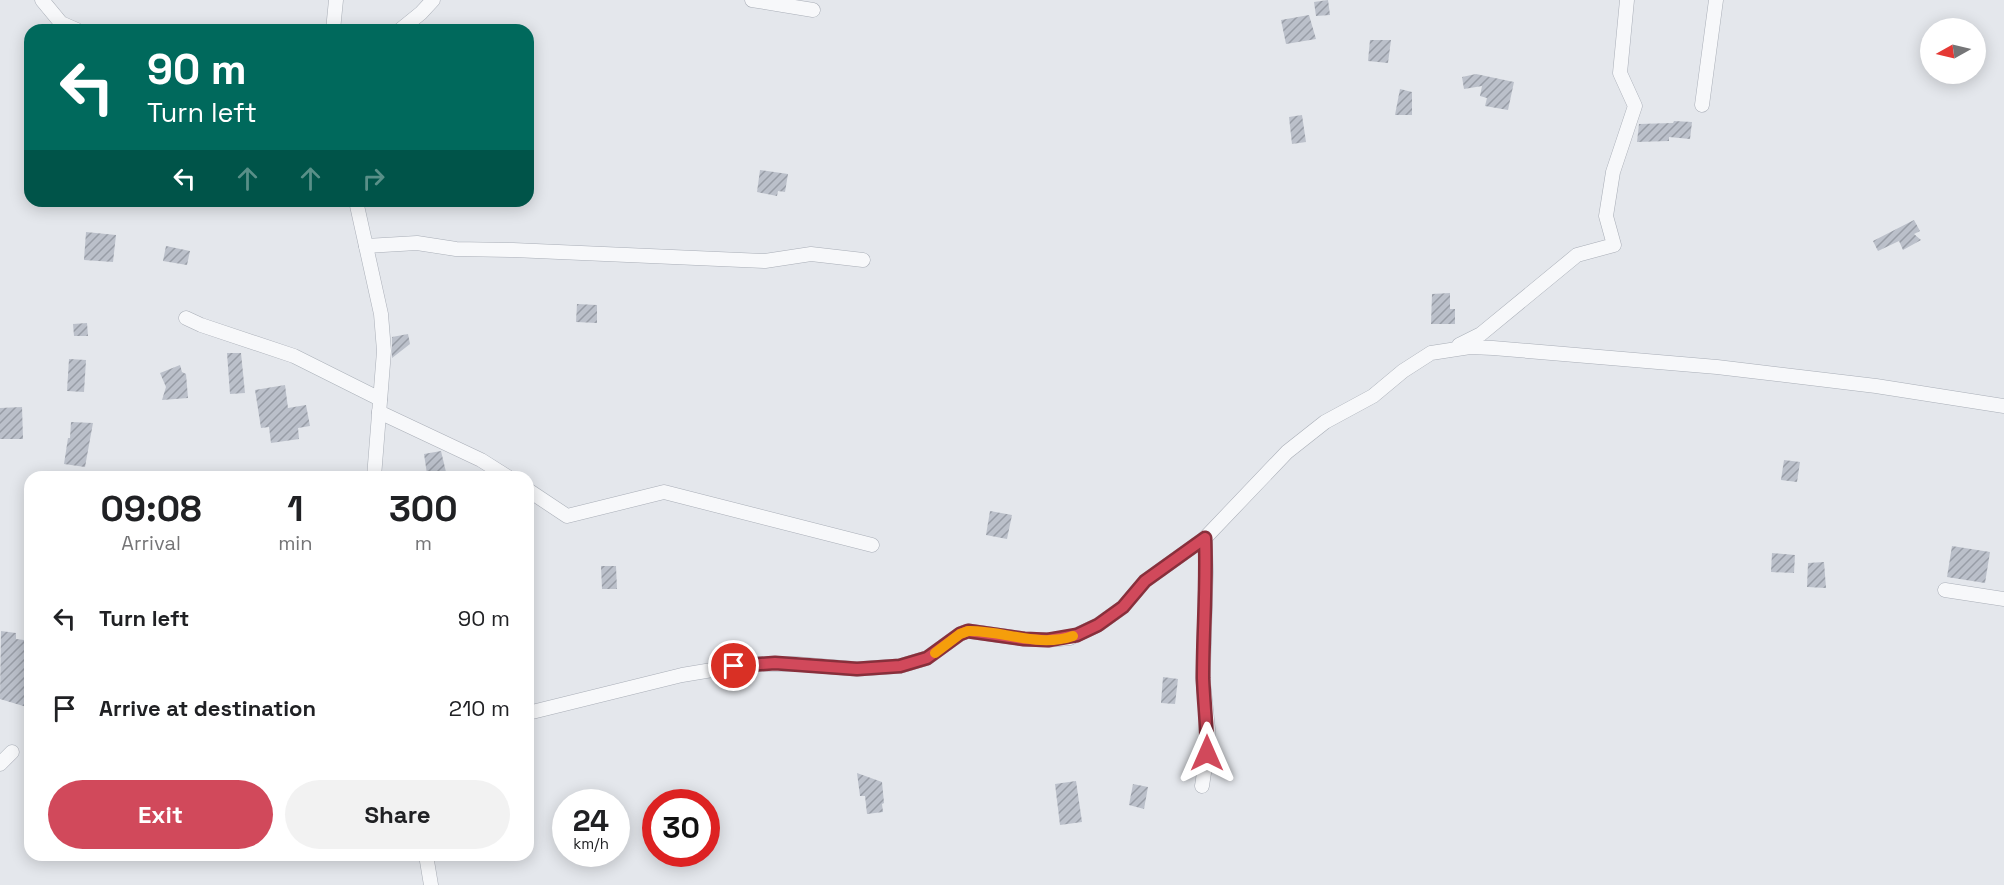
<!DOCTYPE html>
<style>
body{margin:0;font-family:"Space Grotesk",sans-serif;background:#f2f2f2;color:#202124;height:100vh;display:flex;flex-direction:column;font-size:22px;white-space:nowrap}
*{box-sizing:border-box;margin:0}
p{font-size:20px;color:#757577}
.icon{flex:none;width:33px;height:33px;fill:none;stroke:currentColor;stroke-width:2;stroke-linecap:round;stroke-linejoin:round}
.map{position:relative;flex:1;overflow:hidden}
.side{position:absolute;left:24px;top:471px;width:510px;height:390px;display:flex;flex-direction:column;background:#fff;border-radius:18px;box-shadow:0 3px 15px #0003}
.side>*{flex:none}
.top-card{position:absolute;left:24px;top:24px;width:510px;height:183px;border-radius:18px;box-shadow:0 3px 15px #0003;background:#00695c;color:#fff;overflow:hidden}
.needle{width:39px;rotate:262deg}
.buttons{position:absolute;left:1920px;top:18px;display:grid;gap:12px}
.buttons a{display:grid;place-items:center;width:66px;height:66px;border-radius:50%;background:#fff;box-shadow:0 3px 15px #0003;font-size:30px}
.speed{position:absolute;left:552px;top:789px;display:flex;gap:12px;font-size:30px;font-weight:700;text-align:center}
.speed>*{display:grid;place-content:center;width:78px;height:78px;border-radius:50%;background:#fff;box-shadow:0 3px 15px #0003;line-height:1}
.speed small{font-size:15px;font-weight:400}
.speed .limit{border:9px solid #d22;background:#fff;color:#111}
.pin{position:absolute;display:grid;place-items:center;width:51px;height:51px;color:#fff;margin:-26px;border:3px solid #fff;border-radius:50%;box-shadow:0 2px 6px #0007}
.me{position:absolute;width:66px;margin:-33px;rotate:0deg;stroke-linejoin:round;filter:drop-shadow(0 0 4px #0008)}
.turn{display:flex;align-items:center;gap:21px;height:126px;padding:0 24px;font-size:27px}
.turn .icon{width:78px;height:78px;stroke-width:2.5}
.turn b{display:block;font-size:42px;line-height:51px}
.lanes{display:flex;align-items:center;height:57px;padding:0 24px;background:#0003;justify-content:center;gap:30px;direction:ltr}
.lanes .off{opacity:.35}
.eta{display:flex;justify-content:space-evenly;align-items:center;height:102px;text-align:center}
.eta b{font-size:36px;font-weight:800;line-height:42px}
.primary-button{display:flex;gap:12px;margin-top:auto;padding:12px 24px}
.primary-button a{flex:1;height:69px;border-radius:36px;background:#d1495b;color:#fff;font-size:24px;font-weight:800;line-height:69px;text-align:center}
.primary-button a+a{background:#f2f2f2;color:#202124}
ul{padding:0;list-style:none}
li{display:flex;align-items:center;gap:18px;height:90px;padding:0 24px}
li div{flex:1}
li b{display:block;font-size:22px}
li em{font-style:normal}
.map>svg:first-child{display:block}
.building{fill:url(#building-hatch)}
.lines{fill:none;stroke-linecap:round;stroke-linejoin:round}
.street-casing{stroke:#a9aeb7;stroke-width:15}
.street{stroke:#f7f8fa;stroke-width:14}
.route-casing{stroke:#882f3b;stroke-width:15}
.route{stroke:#d1495b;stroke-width:10}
.slow{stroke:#f59e0b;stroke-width:10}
</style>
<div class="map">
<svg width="2004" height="885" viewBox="0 0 2004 885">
<defs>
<pattern id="building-hatch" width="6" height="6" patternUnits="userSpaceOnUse" patternTransform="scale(1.5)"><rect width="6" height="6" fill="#bbc0ca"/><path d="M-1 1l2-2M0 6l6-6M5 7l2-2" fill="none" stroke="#989da6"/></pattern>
</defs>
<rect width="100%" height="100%" fill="#e4e7ec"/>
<!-- building -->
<g class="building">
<polygon points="1328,0 1330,15 1316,16 1314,2"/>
<polygon points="1309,15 1316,39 1286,44 1281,20"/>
<polygon points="1370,40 1391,40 1388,63 1368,61"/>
<polygon points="1476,74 1514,82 1508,110 1485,106 1487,98 1480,96 1482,86 1464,89 1462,77"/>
<polygon points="1400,89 1412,92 1412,115 1395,115"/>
<polygon points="1302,115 1306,142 1292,144 1289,117"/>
<polygon points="1674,121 1692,122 1690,139 1669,137 1669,141 1637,142 1639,124 1673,123"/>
<polygon points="760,170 788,174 785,192 778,191 777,196 757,192"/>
<polygon points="1914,220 1920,231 1914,234 1921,240 1903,250 1899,241 1878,251 1873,241"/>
<polygon points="86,232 116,235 113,262 84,260"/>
<polygon points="166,246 190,251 187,265 163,261"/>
<polygon points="1450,293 1450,309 1455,309 1455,324 1431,324 1432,294"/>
<polygon points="577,304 597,305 597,323 576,322"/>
<polygon points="87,323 88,336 74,336 73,324"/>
<polygon points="408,334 410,344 392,358 392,337"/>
<polygon points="227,353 241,353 245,393 230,394"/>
<polygon points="69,359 86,360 84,392 67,391"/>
<polygon points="180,365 182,372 186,374 188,398 162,400 166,387 160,373"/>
<polygon points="285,385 288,408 306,405 310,426 298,428 299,439 271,443 269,427 261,428 255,390"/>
<polygon points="22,407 23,439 0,439 0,408"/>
<polygon points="71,422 93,423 85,467 64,464 68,438 70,438"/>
<polygon points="441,451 446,472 427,474 424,454"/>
<polygon points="1784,460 1800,462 1797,482 1781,480"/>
<polygon points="990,511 1012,515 1007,539 986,535"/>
<polygon points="1952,546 1990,552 1985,583 1947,577"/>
<polygon points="1772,553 1795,555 1794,573 1771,572"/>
<polygon points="1824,562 1826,588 1807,587 1808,563"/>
<polygon points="601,566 616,566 617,589 602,589"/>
<polygon points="1,631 16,633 16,639 24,640 24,643 29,643 25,677 30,678 30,708 0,699"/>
<polygon points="1163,677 1178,679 1175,704 1161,703"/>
<polygon points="857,773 882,782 884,803 882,804 883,812 867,814 865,796 860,796"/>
<polygon points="1076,781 1082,822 1060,825 1055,784"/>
<polygon points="1133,784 1148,787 1144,809 1129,805"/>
</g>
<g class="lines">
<defs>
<g id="street">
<polyline points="42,0 61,23 77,30"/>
<polyline points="752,0 813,10"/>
<polyline points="333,30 336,0"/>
<polyline points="400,30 421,13 433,0"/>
<polyline points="1702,105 1716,0"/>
<polyline points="356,201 381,314 384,351 374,477"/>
<polyline points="366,246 417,243 456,249 513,250 765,261 811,254 863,260"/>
<polyline points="186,318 201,325 294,356 380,399"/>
<polyline points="1459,345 1481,334 1577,255 1614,245 1606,216 1613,172 1635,106 1620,73 1627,0"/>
<polyline points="379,412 481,460 508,477"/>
<polyline points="528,490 567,516 664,492 872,545"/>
<polyline points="1945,590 2004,599"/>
<polyline points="528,713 682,675 748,664 797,664 857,669 900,666 927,658 960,634 968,631 1025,639 1048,640 1070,638 1098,625 1123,607 1145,581 1205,538 1287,452 1325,422 1373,396 1403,371 1431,353 1470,347 1493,348 1717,367 1876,386 2004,406"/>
<polyline points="0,764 12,752"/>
<polyline points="1202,786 1207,753 1208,729 1203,680 1206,572 1205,538"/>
<polyline points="426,855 431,885"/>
</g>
</defs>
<!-- street casing -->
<use href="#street" class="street-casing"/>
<!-- street -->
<use href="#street" class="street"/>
</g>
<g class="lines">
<defs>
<path id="route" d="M734,666L775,663L857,669L900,666L927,658L960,634L968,631L1024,639L1048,640L1077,635L1098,625L1123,607L1145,581L1205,538C1207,585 1203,631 1203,678C1204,703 1207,728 1207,753"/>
</defs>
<!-- route casing -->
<use href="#route" class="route-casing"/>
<!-- route -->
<use href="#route" class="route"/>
<!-- slow -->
<path class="slow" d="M935,653L960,634L968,631C1003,630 1038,648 1073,636"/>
</g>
</svg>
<div class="buttons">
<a><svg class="needle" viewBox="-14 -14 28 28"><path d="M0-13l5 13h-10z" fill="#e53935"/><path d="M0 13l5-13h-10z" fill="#757577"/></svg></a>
</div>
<div class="speed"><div>24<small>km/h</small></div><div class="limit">30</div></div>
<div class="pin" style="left:734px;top:666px;background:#d93025"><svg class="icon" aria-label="arrive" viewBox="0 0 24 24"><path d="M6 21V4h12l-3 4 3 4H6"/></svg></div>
<svg class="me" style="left:1207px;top:753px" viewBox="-20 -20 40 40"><path d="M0-17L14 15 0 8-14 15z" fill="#d1495b" stroke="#fff" stroke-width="4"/></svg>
<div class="top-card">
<div class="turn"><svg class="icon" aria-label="left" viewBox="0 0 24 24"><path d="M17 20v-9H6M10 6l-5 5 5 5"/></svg><div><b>90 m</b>Turn left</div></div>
<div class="lanes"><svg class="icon" aria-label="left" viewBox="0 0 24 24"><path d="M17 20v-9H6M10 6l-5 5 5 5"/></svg><svg class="icon off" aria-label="ahead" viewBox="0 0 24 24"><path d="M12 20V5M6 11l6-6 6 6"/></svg><svg class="icon off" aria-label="ahead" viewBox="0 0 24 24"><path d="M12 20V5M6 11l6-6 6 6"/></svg><svg class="icon off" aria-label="right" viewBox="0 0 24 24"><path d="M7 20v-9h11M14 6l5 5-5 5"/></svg></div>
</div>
<section class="side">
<div class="eta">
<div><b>09:08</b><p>Arrival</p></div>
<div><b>1</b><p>min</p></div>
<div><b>300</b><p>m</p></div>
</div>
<ul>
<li><svg class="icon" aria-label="left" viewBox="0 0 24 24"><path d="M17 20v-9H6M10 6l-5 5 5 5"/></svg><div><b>Turn left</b></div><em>90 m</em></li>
<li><svg class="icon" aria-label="arrive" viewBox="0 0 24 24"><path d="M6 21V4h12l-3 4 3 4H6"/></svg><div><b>Arrive at destination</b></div><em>210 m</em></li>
</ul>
<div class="primary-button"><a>Exit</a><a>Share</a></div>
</section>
</div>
